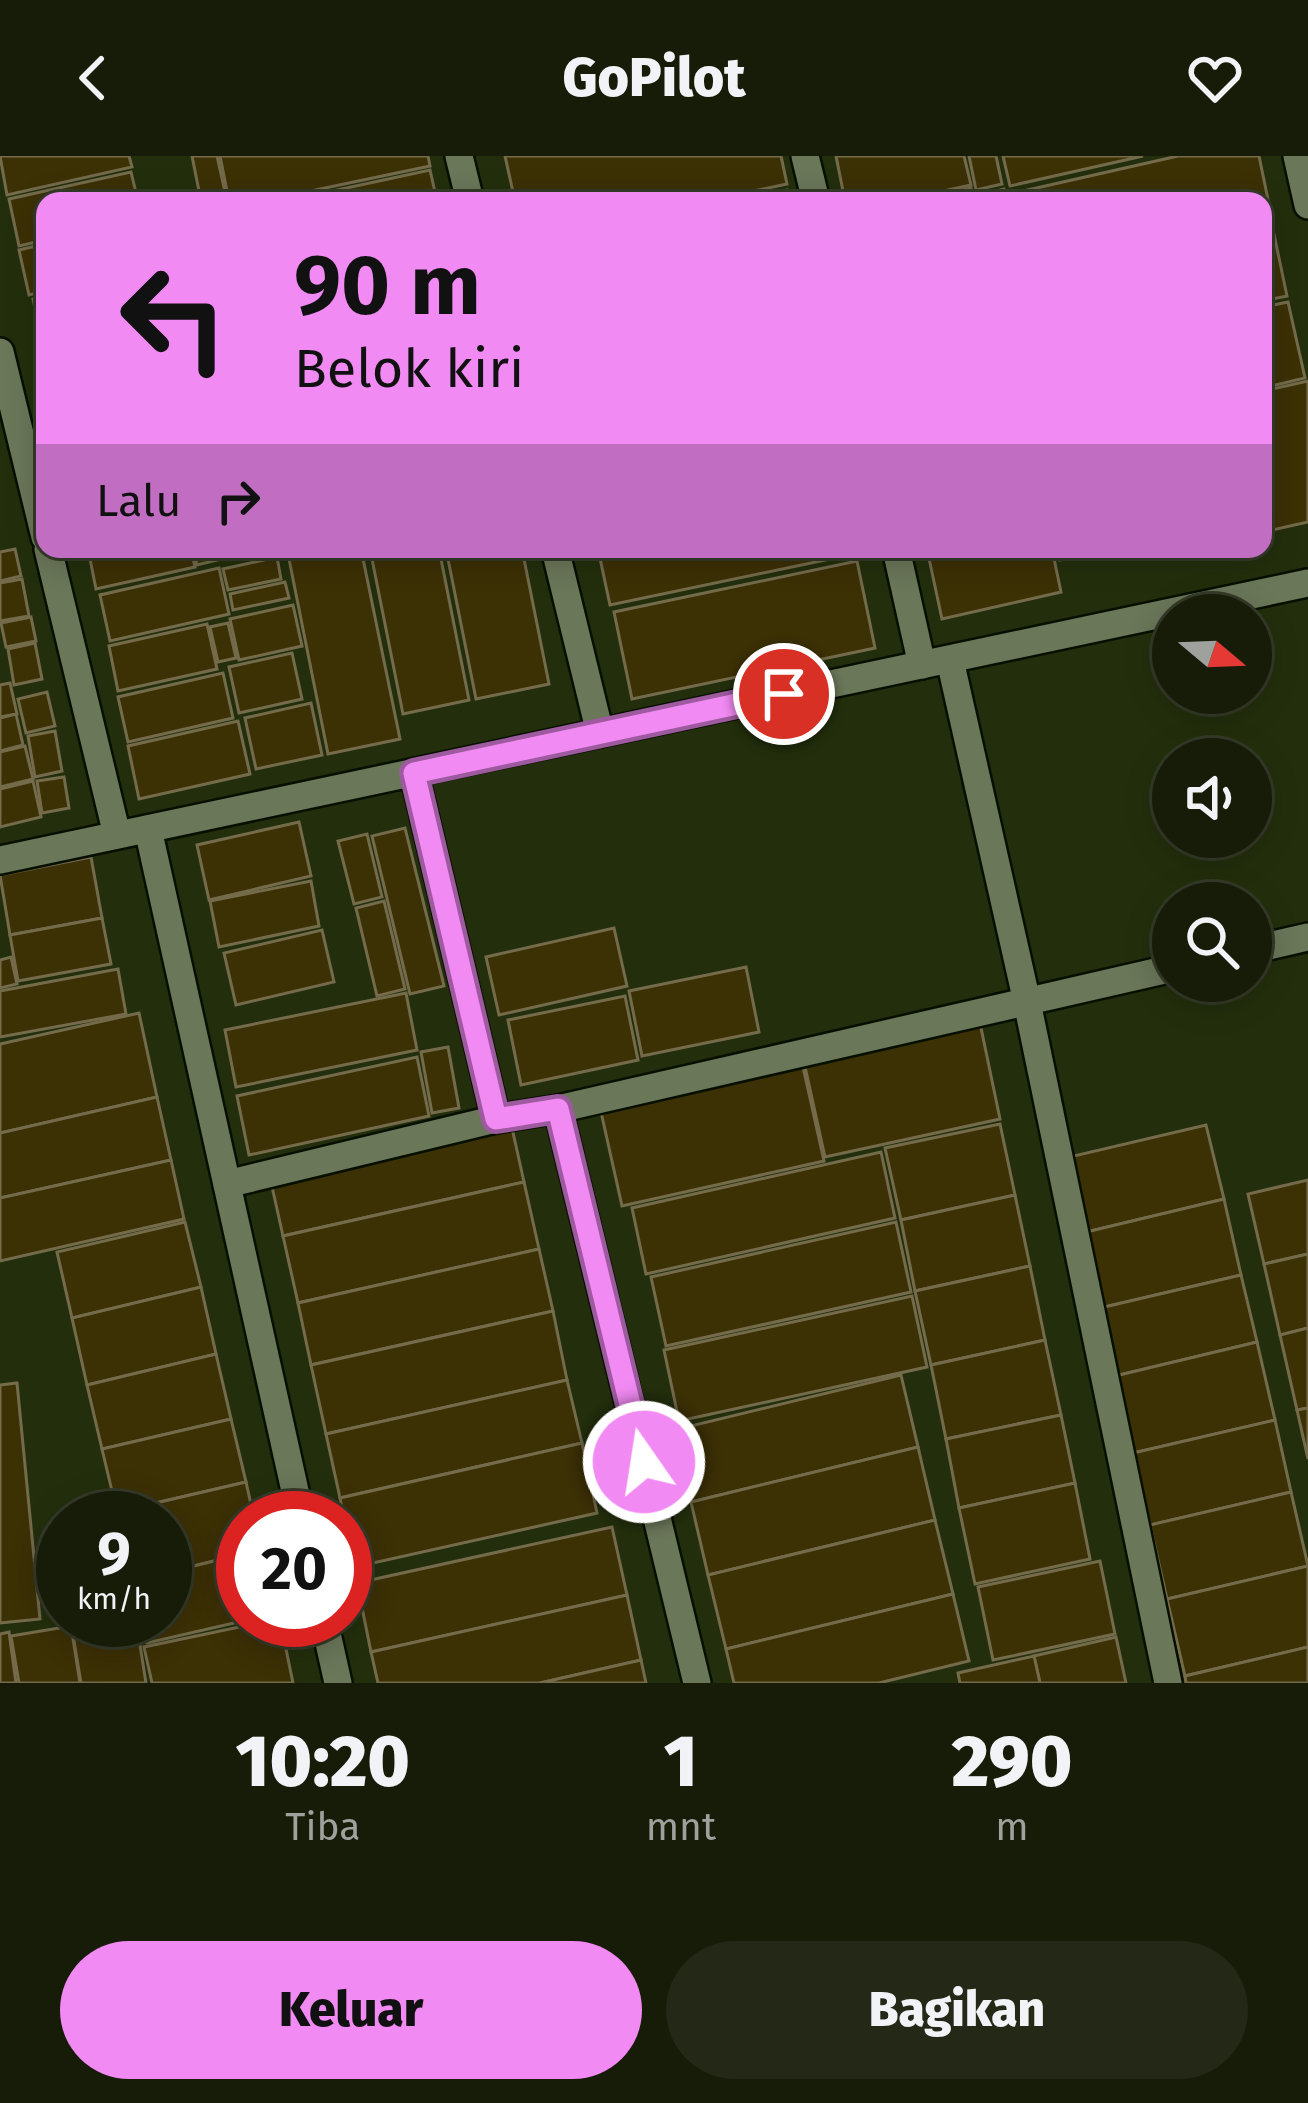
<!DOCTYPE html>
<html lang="id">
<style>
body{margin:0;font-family:"Fira Sans",sans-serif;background:#232916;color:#f1f3f6;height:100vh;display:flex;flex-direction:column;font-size:45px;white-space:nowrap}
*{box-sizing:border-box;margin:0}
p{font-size:39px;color:#9ea19c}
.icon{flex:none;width:66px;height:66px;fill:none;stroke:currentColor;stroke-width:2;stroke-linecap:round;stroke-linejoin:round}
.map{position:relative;height:1527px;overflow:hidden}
.drawer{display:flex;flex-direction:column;background:#161c08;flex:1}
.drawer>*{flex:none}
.top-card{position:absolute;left:36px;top:36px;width:1236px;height:366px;border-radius:24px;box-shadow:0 6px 30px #0003,0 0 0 3px #353a29;background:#f28af3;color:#111;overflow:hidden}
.needle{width:78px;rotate:109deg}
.tools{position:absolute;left:1152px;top:438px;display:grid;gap:24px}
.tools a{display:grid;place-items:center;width:120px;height:120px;border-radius:50%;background:#161c08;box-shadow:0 6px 30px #0003,0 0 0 3px #353a29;font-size:60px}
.speed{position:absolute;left:36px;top:1335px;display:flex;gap:24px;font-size:60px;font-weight:700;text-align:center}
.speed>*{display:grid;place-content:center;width:156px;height:156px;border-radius:50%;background:#161c08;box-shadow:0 6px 30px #0003,0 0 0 3px #353a29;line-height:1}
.speed small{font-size:30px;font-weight:400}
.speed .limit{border:18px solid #d22;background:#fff;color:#111}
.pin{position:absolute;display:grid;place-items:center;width:102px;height:102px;color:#fff;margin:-51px;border:6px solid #fff;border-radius:50%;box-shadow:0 3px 12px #0007}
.me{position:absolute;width:132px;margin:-66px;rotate:347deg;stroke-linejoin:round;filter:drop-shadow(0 0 9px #0008)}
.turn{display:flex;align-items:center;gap:42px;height:252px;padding:0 60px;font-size:54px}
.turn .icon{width:156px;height:156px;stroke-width:2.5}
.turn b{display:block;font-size:84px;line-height:102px}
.then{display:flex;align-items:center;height:114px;padding:0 60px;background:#0003;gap:24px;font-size:45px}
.eta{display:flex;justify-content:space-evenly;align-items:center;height:204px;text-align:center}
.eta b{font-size:72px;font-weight:800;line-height:84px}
.cta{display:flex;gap:24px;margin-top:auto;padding:24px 60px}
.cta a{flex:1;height:138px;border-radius:72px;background:#f28af3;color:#111;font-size:48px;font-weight:800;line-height:138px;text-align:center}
.cta a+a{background:#232916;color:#f1f3f6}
header{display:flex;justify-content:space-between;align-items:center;height:156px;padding:0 60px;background:#161c08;font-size:54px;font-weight:800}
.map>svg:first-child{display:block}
.built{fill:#232f0c;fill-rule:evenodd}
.building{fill:#3c3005;stroke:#746b4b;stroke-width:3}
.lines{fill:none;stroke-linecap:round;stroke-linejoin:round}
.minor-casing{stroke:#070f00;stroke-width:32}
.minor{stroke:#6b7759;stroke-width:27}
.route-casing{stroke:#9d5a9e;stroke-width:30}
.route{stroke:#f28af3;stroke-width:21}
</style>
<header><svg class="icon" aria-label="back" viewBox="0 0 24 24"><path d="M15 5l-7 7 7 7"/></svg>GoPilot<svg class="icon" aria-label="heart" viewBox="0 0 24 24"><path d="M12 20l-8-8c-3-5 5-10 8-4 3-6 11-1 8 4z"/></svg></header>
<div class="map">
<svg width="1308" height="1527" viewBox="0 0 1308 1527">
<rect width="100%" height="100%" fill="#1d260b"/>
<!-- built -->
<path class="built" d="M0,0H1308V1527H0ZM45,45H1263V393H45ZM1173,459H1251V537H1173ZM1173,603H1251V681H1173ZM1173,747H1251V825H1173ZM63,1362H165V1464H63ZM243,1362H345V1464H243Z"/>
<!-- building -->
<g class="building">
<polygon points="0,0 129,0 132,11 7,39"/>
<polygon points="192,0 217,0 227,45 201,45"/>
<polygon points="220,0 428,0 430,10 263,45 229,45"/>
<polygon points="505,0 781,0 787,28 707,45 515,45"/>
<polygon points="836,0 964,0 971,29 897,45 845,45"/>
<polygon points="969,0 996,0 1002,28 976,34"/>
<polygon points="1003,0 1143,0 1010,30"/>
<polygon points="1178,0 1259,0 1271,58 1263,59 1263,45 1012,45 1010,38"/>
<polygon points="430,14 437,45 286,45"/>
<polygon points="131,16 138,45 45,45 45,84 19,90 9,43"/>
<polygon points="971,32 974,45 914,45"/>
<polygon points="1004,33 1007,45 981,45 979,39"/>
<polygon points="787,34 790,45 737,45"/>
<polygon points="1271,64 1287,140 1263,145 1263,66"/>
<polygon points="45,88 45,135 29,139 19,94"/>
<polygon points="45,140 45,187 43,187 33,143"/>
<polygon points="1288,146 1305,222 1263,232 1263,151"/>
<polygon points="1308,225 1308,366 1263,376 1263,235"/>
<polygon points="15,393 21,420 0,425 0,396"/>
<polygon points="88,393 191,393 195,411 96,433"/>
<polygon points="193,393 220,393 222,403 197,409"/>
<polygon points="287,393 361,393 400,583 328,598"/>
<polygon points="370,393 439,393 469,544 403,558"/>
<polygon points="446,393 522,393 549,528 476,543"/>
<polygon points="598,393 853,393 854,398 610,449"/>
<polygon points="927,393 1052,393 1061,436 942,463"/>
<polygon points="1058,393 1110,393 1060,404"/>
<polygon points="277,401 281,423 228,434 223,413"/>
<polygon points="857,405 875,492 632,543 614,456"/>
<polygon points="219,412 229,458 110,485 100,439"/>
<polygon points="22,423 29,460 0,465 0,427"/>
<polygon points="285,426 289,442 233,454 230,438"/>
<polygon points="293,449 302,490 239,504 230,463"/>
<polygon points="31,461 36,485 6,491 1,467"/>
<polygon points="228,467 236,502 218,506 210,471"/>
<polygon points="207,468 217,513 118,535 109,490"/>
<polygon points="35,487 42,523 14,529 8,493"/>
<polygon points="292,497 302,543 239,557 229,511"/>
<polygon points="223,517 233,562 128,586 118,541"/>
<polygon points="10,527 17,558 0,561 0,529"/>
<polygon points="47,536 55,570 26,577 18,543"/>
<polygon points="311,547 322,599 256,613 245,562"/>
<polygon points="16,558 23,589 0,595 0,562"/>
<polygon points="238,565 250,618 139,643 128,590"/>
<polygon points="55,575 62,615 35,621 28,580"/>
<polygon points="25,590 33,623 0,631 0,596"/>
<polygon points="64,621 69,652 42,657 37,625"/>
<polygon points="33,625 41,661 0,671 0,633"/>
<polygon points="299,666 311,720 209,744 197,689"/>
<polygon points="405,672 444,830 410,838 372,680"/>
<polygon points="367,678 382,741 354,748 338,685"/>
<polygon points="91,701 102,762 10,779 0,719"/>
<polygon points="311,725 319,770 219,791 210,745"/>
<polygon points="384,745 405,833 377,840 356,752"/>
<polygon points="102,762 111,808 18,825 10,779"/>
<polygon points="614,772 627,830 499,859 486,801"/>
<polygon points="322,774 334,826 236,849 224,797"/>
<polygon points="11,801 17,828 0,832 0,804"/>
<polygon points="746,811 759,876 642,900 629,835"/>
<polygon points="118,813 126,858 0,881 0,835"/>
<polygon points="406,837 417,894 236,931 225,874"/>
<polygon points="625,840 638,904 521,929 508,864"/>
<polygon points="139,857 157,941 0,977 0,888"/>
<polygon points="980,867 1000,963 825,1001 804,906"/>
<polygon points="448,891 459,952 432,957 421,896"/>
<polygon points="417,901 429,960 249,999 237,940"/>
<polygon points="801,902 824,1005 622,1050 599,947"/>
<polygon points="157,941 171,1004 0,1042 0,977"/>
<polygon points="1000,968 1015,1039 901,1064 885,992"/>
<polygon points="1206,969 1224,1043 1082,1077 1065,1002"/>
<polygon points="512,972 524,1026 283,1080 271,1026"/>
<polygon points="881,996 895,1062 646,1118 632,1052"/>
<polygon points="171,1004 184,1063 0,1105 0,1042"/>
<polygon points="1308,1024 1308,1098 1264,1108 1248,1038"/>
<polygon points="524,1026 539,1093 298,1147 283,1080"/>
<polygon points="1015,1039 1030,1110 915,1135 901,1064"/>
<polygon points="1224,1043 1241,1119 1100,1152 1082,1077"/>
<polygon points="185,1066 201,1131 72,1162 57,1096"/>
<polygon points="896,1066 911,1136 666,1190 651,1121"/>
<polygon points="539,1093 553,1155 311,1209 298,1147"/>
<polygon points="1308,1098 1308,1172 1280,1179 1264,1108"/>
<polygon points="1030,1110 1045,1184 931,1209 915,1135"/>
<polygon points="1241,1119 1257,1186 1115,1220 1100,1152"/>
<polygon points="201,1131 216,1198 87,1229 72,1162"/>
<polygon points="912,1140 927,1211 679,1265 664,1194"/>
<polygon points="553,1155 567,1224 326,1278 311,1209"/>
<polygon points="1308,1172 1308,1252 1297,1254 1280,1179"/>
<polygon points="1045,1184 1061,1259 946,1283 931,1209"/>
<polygon points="1257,1186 1275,1264 1133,1297 1115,1220"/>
<polygon points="216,1198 231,1263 102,1293 87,1229"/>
<polygon points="901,1219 918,1291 691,1346 674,1274"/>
<polygon points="567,1224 582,1287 340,1342 326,1278"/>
<polygon points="17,1227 40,1463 0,1467 0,1229"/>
<polygon points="1308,1252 1308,1303 1297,1254"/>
<polygon points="1061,1259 1075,1327 959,1352 946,1283"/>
<polygon points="231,1263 246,1326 117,1356 102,1293"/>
<polygon points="1275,1264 1291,1336 1150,1369 1133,1297"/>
<polygon points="582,1287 597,1357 355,1411 340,1342"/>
<polygon points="918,1291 935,1364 708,1419 691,1346"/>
<polygon points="246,1326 254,1362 243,1362 243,1398 165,1417 165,1362 118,1362 117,1356"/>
<polygon points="1075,1327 1090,1403 975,1428 959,1352"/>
<polygon points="1291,1336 1308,1410 1167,1443 1150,1369"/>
<polygon points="935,1364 953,1438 726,1493 708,1419"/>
<polygon points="612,1371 627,1439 371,1496 357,1427"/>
<polygon points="243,1398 243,1464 247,1464 147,1487 142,1464 165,1464 165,1417"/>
<polygon points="1100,1405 1115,1478 993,1504 978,1431"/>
<polygon points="1308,1410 1308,1491 1185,1520 1167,1443"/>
<polygon points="953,1438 969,1505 879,1527 734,1527 726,1493"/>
<polygon points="627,1439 641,1504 540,1527 378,1527 371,1496"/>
<polygon points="87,1464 136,1464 146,1527 81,1527 71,1467"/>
<polygon points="273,1464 280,1464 293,1527 152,1527 144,1491"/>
<polygon points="71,1470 80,1527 19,1527 11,1480"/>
<polygon points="9,1476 16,1527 0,1527 0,1478"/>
<polygon points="1116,1481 1126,1527 1040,1527 1034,1500"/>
<polygon points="1308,1491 1308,1527 1186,1527 1185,1520"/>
<polygon points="1034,1500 1040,1527 960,1527 958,1517"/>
<polygon points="641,1504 646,1527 540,1527"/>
</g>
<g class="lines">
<defs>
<g id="minor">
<polyline points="459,0 470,45"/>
<polyline points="805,0 816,45"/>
<polyline points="1297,0 1308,49"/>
<polyline points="0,196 45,381"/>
<polyline points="48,393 117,679"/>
<polyline points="555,393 600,577"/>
<polyline points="896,393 922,509"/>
<polyline points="950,504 1027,846 1168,1527"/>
<polyline points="414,617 496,963"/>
<polyline points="148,673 301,1362"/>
<polyline points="0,704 1308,427"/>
<polyline points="1251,794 1308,781"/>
<polyline points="558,953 697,1527"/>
<polyline points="227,1028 496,963 558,953 1173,812"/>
<polyline points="324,1464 338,1527"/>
</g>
</defs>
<!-- minor casing -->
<use href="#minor" class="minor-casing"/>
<!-- minor -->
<use href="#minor" class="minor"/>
</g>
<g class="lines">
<defs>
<polyline id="route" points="644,1306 558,953 496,963 414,617 784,538"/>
</defs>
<!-- route casing -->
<use href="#route" class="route-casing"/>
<!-- route -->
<use href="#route" class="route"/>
</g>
</svg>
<div class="tools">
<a><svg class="needle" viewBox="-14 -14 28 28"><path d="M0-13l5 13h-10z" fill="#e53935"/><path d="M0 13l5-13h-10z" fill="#9ea19c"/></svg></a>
<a><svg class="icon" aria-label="sound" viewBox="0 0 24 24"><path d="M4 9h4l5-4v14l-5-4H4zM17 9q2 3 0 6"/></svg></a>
<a><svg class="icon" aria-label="search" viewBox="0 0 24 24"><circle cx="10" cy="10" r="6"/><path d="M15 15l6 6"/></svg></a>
</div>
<div class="speed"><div>9<small>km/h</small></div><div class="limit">20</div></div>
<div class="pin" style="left:784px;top:538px;background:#d93025"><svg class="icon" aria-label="arrive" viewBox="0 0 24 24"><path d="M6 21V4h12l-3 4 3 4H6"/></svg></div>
<svg class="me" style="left:644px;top:1306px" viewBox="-20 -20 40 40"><circle r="17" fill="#f28af3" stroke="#fff" stroke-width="3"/><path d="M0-11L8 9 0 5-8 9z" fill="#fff"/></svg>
<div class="top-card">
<div class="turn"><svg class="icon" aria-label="left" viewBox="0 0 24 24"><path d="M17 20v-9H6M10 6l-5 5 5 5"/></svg><div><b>90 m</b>Belok kiri</div></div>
<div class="then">Lalu<svg class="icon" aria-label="right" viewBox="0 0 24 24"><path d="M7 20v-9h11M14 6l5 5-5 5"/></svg></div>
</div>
</div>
<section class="drawer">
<div class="eta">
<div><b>10:20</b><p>Tiba</p></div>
<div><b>1</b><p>mnt</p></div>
<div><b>290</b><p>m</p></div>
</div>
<div class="cta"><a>Keluar</a><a>Bagikan</a></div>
</section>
